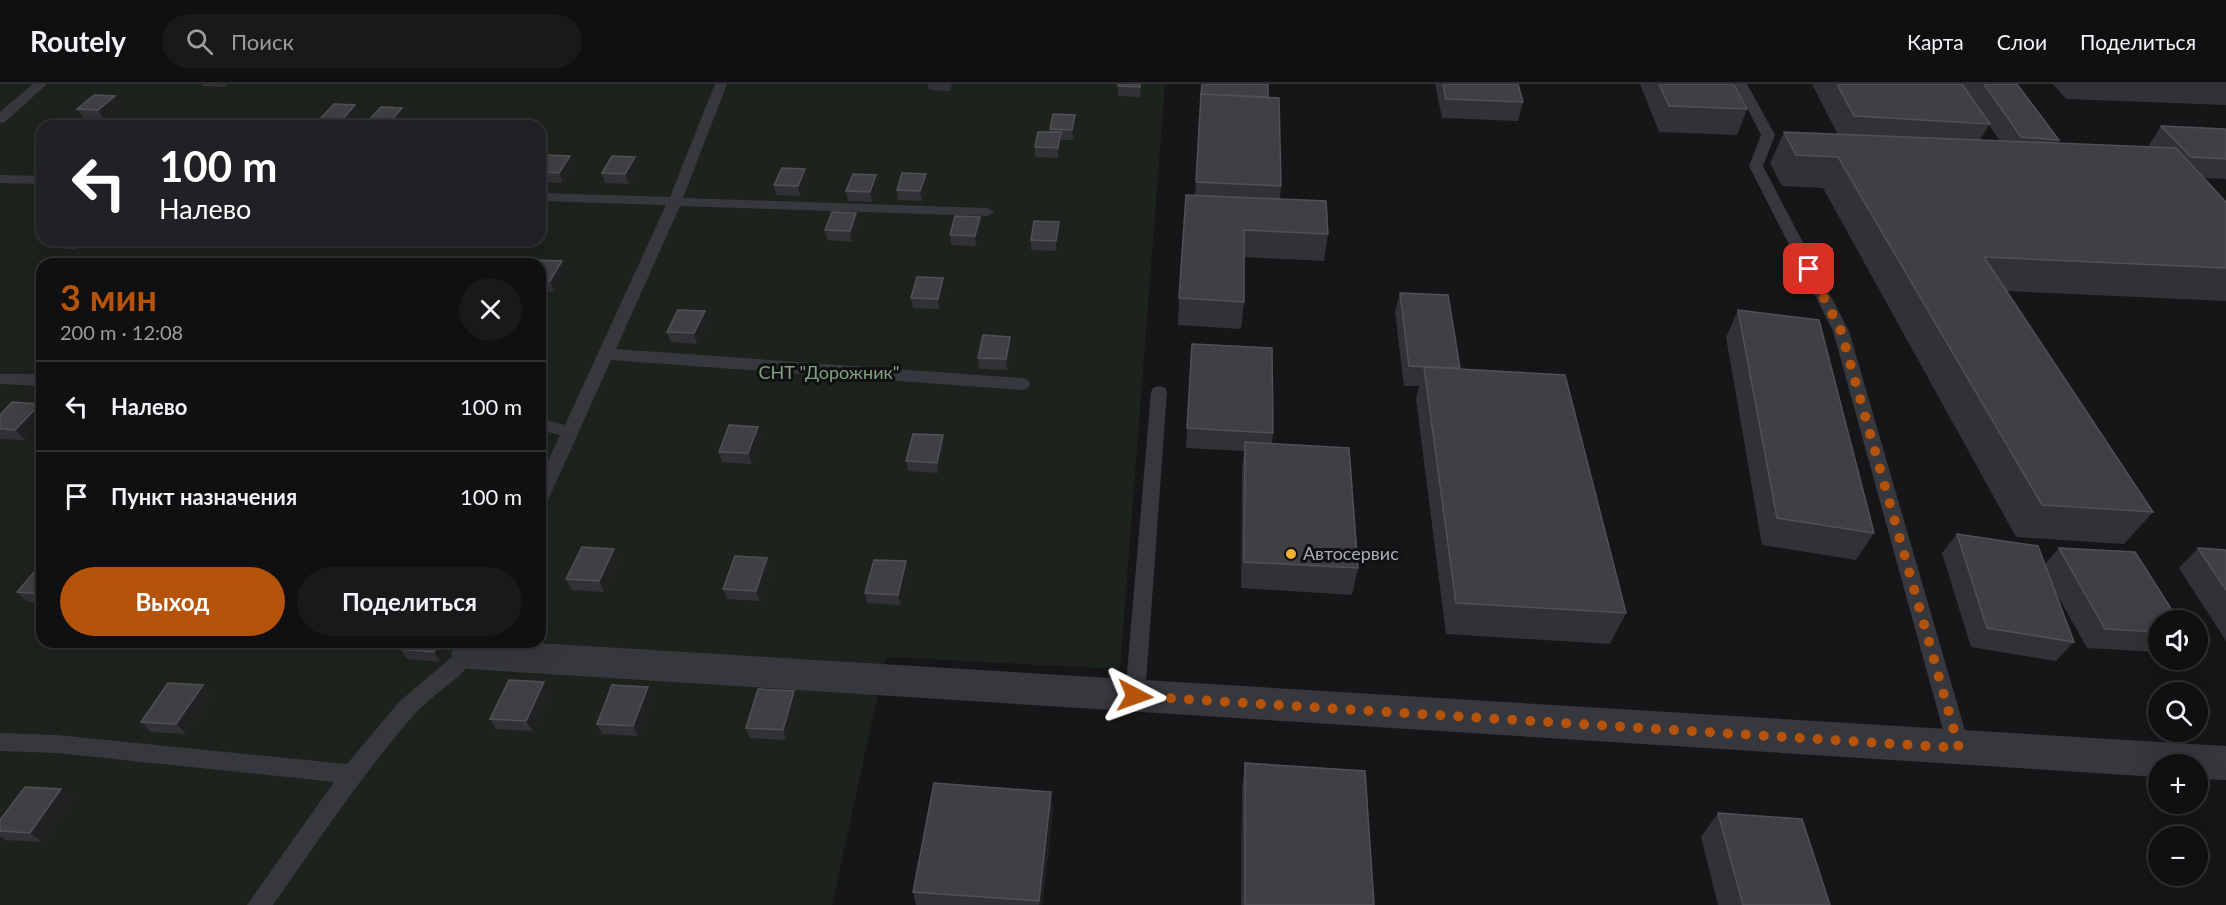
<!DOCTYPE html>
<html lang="ru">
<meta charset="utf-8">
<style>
body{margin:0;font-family:Lato,sans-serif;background:#19191b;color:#f1f3f6;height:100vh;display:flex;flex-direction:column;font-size:22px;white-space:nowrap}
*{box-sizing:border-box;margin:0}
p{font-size:20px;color:#9c9d9f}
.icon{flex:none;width:33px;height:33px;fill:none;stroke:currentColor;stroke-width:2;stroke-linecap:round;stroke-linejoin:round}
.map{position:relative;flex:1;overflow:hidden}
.drawer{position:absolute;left:36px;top:174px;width:510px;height:390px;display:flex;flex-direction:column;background:#101012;border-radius:18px;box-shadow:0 6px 24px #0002,0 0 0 2px #303032}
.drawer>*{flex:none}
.top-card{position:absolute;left:36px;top:36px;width:510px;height:126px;border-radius:18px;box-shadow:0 6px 24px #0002,0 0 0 2px #303032;background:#202124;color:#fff;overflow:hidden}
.controls{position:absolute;left:2148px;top:526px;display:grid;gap:12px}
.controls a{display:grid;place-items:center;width:60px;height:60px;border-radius:50%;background:#101012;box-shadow:0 6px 24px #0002,0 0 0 2px #303032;font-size:30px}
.pin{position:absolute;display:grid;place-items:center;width:51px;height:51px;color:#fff;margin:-26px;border-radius:12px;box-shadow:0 3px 9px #0006}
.me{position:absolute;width:66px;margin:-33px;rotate:94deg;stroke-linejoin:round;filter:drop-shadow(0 0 4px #0008)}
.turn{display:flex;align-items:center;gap:21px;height:126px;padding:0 24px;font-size:27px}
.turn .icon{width:78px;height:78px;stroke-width:2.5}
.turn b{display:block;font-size:42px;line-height:51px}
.round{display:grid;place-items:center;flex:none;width:63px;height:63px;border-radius:32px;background:#19191b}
.headline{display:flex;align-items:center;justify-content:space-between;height:102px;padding:0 24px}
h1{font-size:36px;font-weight:700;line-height:45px;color:#b45309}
.button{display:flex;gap:12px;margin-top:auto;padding:12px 24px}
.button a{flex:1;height:69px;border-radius:36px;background:#b45309;color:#fff;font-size:24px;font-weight:700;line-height:69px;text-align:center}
.button a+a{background:#19191b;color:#f1f3f6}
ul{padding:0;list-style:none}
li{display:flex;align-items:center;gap:18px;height:90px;padding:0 24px;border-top:2px solid #303032}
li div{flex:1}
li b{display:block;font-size:22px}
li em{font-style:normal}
header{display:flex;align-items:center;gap:36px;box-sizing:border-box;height:84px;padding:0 30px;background:#101012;border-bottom:2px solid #303032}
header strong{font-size:28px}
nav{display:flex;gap:33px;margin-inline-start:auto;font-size:21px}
.search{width:420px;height:54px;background:#19191b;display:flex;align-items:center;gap:15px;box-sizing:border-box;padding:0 21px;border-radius:33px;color:#9c9d9f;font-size:22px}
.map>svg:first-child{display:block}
.green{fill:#1c231d;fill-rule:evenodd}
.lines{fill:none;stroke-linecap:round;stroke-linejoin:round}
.lane{fill:#37383d;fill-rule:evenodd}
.street{fill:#37383d;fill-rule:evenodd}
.wall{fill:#323236;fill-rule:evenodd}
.shaded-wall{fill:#212124}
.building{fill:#3f3f44;stroke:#4f5156;stroke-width:1.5}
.route{stroke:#b45309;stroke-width:10;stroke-dasharray:0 18}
.poi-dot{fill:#f2b134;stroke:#111113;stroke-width:2}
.labels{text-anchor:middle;stroke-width:6;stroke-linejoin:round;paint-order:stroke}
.park-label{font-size:18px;fill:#7fa381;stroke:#111113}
.poi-label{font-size:18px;fill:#a8adb8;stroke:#111113;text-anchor:start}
</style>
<header>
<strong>Routely</strong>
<div class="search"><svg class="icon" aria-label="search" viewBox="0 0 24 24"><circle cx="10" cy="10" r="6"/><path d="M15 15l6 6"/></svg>Поиск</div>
<nav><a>Карта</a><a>Слои</a><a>Поделиться</a></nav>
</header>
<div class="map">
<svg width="2226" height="821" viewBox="0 0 2226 821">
<rect width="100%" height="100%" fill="#161618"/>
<!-- green -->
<path class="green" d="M0,0H1165L1120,585L886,573L832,821H0ZM42,42H540V156H42ZM42,180H540V558H42Z"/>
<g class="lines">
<!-- lane -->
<g class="lane">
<polygon points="33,0 47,0 5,38 0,39 0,28"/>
<polygon points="715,0 727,0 683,114 987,124 994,128 987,132 680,122 616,265 1022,294 1028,296 1030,300 1028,304 1022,306 611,276 549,414 546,419 540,421 540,394 560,351 540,346 540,334 565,341 666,121 540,117 540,109 670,113"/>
<polygon points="1735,0 1747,0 1775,51 1763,82 1849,247 1970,664 1967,671 1959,673 1951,671 1948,664 1833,247 1749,82 1761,51"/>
<polygon points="0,91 42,92 42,100 0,99"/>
<polygon points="0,290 42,290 42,302 0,300"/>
<polygon points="1159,302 1165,304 1167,308 1145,612 1142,618 1135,621 1128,618 1125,612 1151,308 1153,304"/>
<path d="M464,558H484C470,592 435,606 412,633C361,692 318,757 273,821H247L334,698L57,669L0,667V649L57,651L347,680L399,618L461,565Z"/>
</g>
<!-- street -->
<polygon class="street" points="460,558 520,558 2226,662 2226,696 2198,695 2198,681 2158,681 2158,693 469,585 456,581 451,570 456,559"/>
</g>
<!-- wall -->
<g class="wall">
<polygon points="201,0 227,0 224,3 203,2"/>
<polygon points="928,0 952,0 950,7 929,6"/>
<polygon points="1118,0 1141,0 1140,13 1118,12"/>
<polygon points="1435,0 1518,0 1523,18 1518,37 1442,34"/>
<polygon points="1640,0 1734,0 1747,25 1737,51 1659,48"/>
<path d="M1812,0H2017L2059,56L2057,60L2151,63L2149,61L2161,42L2226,45V95L2204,94L2226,118V217L2006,207L2153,428L2124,460L2016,453L1823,104L1782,102L1770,79L1784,48L1838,51ZM1989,41L2000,57L1980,56Z"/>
<polygon points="2053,0 2226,0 2226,21 2066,15"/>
<polygon points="1268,13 1281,102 1280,115 1328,150 1324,177 1244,173 1244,218 1241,245 1178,241 1179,214 1195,111 1196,98"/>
<polygon points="355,21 360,31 350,42 324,42 320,35"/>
<polygon points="122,22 105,36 84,35 77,25"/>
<polygon points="407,34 400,42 369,42 367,38"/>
<polygon points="1075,41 1073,56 1061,56 1058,74 1035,73 1035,63 1050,48 1050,45"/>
<polygon points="570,72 574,82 563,99 540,98 540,82"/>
<polygon points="638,83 629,100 605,99 602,89"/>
<polygon points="805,85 807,95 800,112 776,111 774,101"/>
<polygon points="927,100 922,117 898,116 897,106"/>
<polygon points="878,101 872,118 848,117 846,107"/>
<polygon points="856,129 858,139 852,158 827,156 825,146"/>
<polygon points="980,133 981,144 976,162 951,161 950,151"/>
<polygon points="1059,149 1056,167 1031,166 1031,156"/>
<polygon points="46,156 86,156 77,165 52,164"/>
<polygon points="540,180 566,188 554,208 540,207"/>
<polygon points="945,205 939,225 913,224 911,214"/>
<polygon points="1400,209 1460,285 1626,529 1610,560 1446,550 1416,315 1419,302 1404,302 1395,228"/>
<polygon points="1738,226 1874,449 1856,476 1762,461 1726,253"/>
<polygon points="705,227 708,237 697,260 671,258 667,248"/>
<polygon points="1192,260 1273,349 1272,359 1358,484 1352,511 1241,504 1242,385 1244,367 1186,364"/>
<polygon points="1011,263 1007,286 979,285 978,274"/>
<polygon points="40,320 42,321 42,338 25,356 0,355 0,331"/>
<polygon points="761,353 752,380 722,378 719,368"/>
<polygon points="944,362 938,389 908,387 906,377"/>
<polygon points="1957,450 2045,480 2059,464 2158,537 2158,568 2087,564 2055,507 2074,558 2056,577 1971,563 1942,469"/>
<polygon points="2198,464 2226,466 2226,557 2179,484"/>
<polygon points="614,465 619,475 604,508 572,506 566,495"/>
<polygon points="42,479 42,519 28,518 17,508"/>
<polygon points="771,484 760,517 727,515 723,505"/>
<polygon points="908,488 900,521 867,519 865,509"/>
<polygon points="451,558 440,578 407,575 400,565"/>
<polygon points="203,601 212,611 186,650 151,648 141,638"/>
<polygon points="648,603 652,613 638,652 602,650 597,640"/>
<polygon points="550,608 532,647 496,645 490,635"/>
<polygon points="797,617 786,656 750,654 746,644"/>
<polygon points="1245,679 1374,821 1241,821 1242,704"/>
<polygon points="73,714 42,758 5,756 0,752 0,736"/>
<polygon points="1053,726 1042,821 916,821 913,808"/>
<polygon points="1718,729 1830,821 1718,821 1701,753"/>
</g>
<!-- shaded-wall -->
<g class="shaded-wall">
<polygon points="115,12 122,22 105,36 98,26"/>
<polygon points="355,21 360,31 350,42 345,42 342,36"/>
<polygon points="402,24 407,34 400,42 390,42 389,39"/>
<polygon points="1075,31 1075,41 1073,56 1072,46"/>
<polygon points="1061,48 1061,59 1058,74 1058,64"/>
<polygon points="570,72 574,82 563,99 559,89"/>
<polygon points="635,73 638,83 629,100 625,90"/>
<polygon points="805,85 807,95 800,112 798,102"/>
<polygon points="926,90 927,100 922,117 920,107"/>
<polygon points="876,91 878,101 872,118 870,108"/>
<polygon points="856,129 858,139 852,158 850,147"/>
<polygon points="980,133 981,144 976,162 975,152"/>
<polygon points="1059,138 1059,149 1056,167 1056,157"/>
<polygon points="70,156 86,156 77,165"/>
<polygon points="562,177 566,188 554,208 550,197"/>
<polygon points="943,194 945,205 939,225 938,215"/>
<polygon points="705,227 708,237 697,260 694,249"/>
<polygon points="1010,253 1011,263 1007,286 1006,275"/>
<polygon points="40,320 42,321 42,338 25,356 15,346"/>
<polygon points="758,343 761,353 752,380 748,369"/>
<polygon points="943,351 944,362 938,389 937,379"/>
<polygon points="614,465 619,475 604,508 599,497"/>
<polygon points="767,474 771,484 760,517 756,507"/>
<polygon points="906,477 908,488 900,521 898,511"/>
<polygon points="439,558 451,558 440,578 434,568"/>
<polygon points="544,598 550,608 532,647 526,637"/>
<polygon points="203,601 212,611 186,650 176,640"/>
<polygon points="648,603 652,613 638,652 633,642"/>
<polygon points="794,607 797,617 786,656 783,646"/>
<polygon points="61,705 73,714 42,758 30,749"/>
<polygon points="1051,708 1053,726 1042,821 1039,821 1039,817"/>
</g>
<!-- building -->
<g class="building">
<polygon points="1118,0 1140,0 1140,3 1118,2"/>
<polygon points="1202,0 1268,0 1268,13 1201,10"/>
<polygon points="1443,0 1518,0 1523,18 1446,15"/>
<polygon points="1659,0 1734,0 1747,25 1669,22"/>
<polygon points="1837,0 1962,0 1990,40 1854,32"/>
<polygon points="1984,0 2017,0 2059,56 2021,53"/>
<polygon points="1201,10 1279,14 1281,102 1196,98"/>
<polygon points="94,11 115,12 98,26 77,25"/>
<polygon points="334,20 355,21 342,36 320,35"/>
<polygon points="381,23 402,24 389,39 367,38"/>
<polygon points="1053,30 1075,31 1072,46 1050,45"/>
<polygon points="2161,42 2226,45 2226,75 2191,73"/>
<polygon points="1038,48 1061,48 1058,64 1035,63"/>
<polygon points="1784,48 2176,64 2226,118 2226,184 1984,173 2153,428 2042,421 1838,73 1796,71"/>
<polygon points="547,71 570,72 559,89 540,88 540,82"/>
<polygon points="612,72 635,73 625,90 602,89"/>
<polygon points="782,84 805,85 798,102 774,101"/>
<polygon points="902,89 926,90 920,107 897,106"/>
<polygon points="853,90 876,91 870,108 846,107"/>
<polygon points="1186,111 1326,117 1328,150 1244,146 1244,218 1179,214"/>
<polygon points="832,128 856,129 850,147 825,146"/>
<polygon points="955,132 980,133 975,152 950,151"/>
<polygon points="1034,137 1059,138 1056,157 1031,156"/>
<polygon points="536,176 562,177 550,197 540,197 540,180 534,180"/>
<polygon points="379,179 404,180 378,180"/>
<polygon points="917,193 943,194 938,215 911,214"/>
<polygon points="1400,209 1448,211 1460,284 1409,282"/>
<polygon points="678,226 705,227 694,249 667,248"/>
<polygon points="1738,226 1819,236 1874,449 1777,434"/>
<polygon points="983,251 1010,253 1006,275 978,274"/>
<polygon points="1192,260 1272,264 1273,349 1187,344"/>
<polygon points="1424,283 1565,291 1626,529 1456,519"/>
<polygon points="12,318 40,320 15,346 0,345 0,331"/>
<polygon points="729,341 758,343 748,369 719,368"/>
<polygon points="913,350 943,351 937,379 906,377"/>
<polygon points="1245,358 1349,364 1358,484 1244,478"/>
<polygon points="1957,450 2038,462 2074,558 1987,544"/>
<polygon points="582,463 614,465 599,497 566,495"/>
<polygon points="2059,464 2135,468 2179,537 2158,537 2158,548 2105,545"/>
<polygon points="2198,464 2226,466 2226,506"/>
<polygon points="735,472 767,474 756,507 723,505"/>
<polygon points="874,476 906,477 898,511 865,509"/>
<polygon points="42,479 42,510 17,508"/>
<polygon points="404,558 439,558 434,568 400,565"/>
<polygon points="509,596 544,598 526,637 490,635"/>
<polygon points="168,599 203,601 176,640 141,638"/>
<polygon points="612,601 648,603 633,642 597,640"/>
<polygon points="758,605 794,607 783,646 746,644"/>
<polygon points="1245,679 1365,687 1374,821 1245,821"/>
<polygon points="934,699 1051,708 1039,817 913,808"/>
<polygon points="25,703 61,705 30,749 0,747 0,736"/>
<polygon points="1718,729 1802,735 1830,821 1743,821"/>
</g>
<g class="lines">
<!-- route -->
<polyline class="route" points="1135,612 1959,664 1841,247 1809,185"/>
</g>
<!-- markers -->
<circle class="poi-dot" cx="1291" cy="470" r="6"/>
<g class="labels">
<!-- park labels -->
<g class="park-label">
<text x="829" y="295">СНТ "Дорожник"</text>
</g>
<!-- poi labels -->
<g class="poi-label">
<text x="1303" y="476">Автосервис</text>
</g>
</g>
</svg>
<div class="controls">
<a><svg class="icon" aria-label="sound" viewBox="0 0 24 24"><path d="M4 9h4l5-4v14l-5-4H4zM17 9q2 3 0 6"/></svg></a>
<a><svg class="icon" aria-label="search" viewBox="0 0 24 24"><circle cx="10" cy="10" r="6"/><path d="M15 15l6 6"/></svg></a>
<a>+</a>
<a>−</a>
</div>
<div class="pin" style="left:1809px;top:185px;background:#d93025"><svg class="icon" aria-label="arrive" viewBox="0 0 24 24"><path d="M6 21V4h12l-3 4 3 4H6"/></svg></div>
<svg class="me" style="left:1135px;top:612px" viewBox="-20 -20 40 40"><path d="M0-17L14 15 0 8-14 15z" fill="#b45309" stroke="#fff" stroke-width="4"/></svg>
<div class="top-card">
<div class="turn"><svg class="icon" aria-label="left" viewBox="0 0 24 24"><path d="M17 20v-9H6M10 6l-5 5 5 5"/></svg><div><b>100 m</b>Налево</div></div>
</div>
<section class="drawer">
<div class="headline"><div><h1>3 мин</h1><p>200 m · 12:08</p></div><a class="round"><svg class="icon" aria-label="close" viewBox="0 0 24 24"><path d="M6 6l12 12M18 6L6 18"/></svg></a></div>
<ul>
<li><svg class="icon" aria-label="left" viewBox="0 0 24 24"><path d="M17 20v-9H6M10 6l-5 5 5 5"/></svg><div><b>Налево</b></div><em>100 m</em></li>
<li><svg class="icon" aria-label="arrive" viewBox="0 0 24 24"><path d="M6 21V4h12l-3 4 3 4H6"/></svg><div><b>Пункт назначения</b></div><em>100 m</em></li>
</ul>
<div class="button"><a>Выход</a><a>Поделиться</a></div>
</section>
</div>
